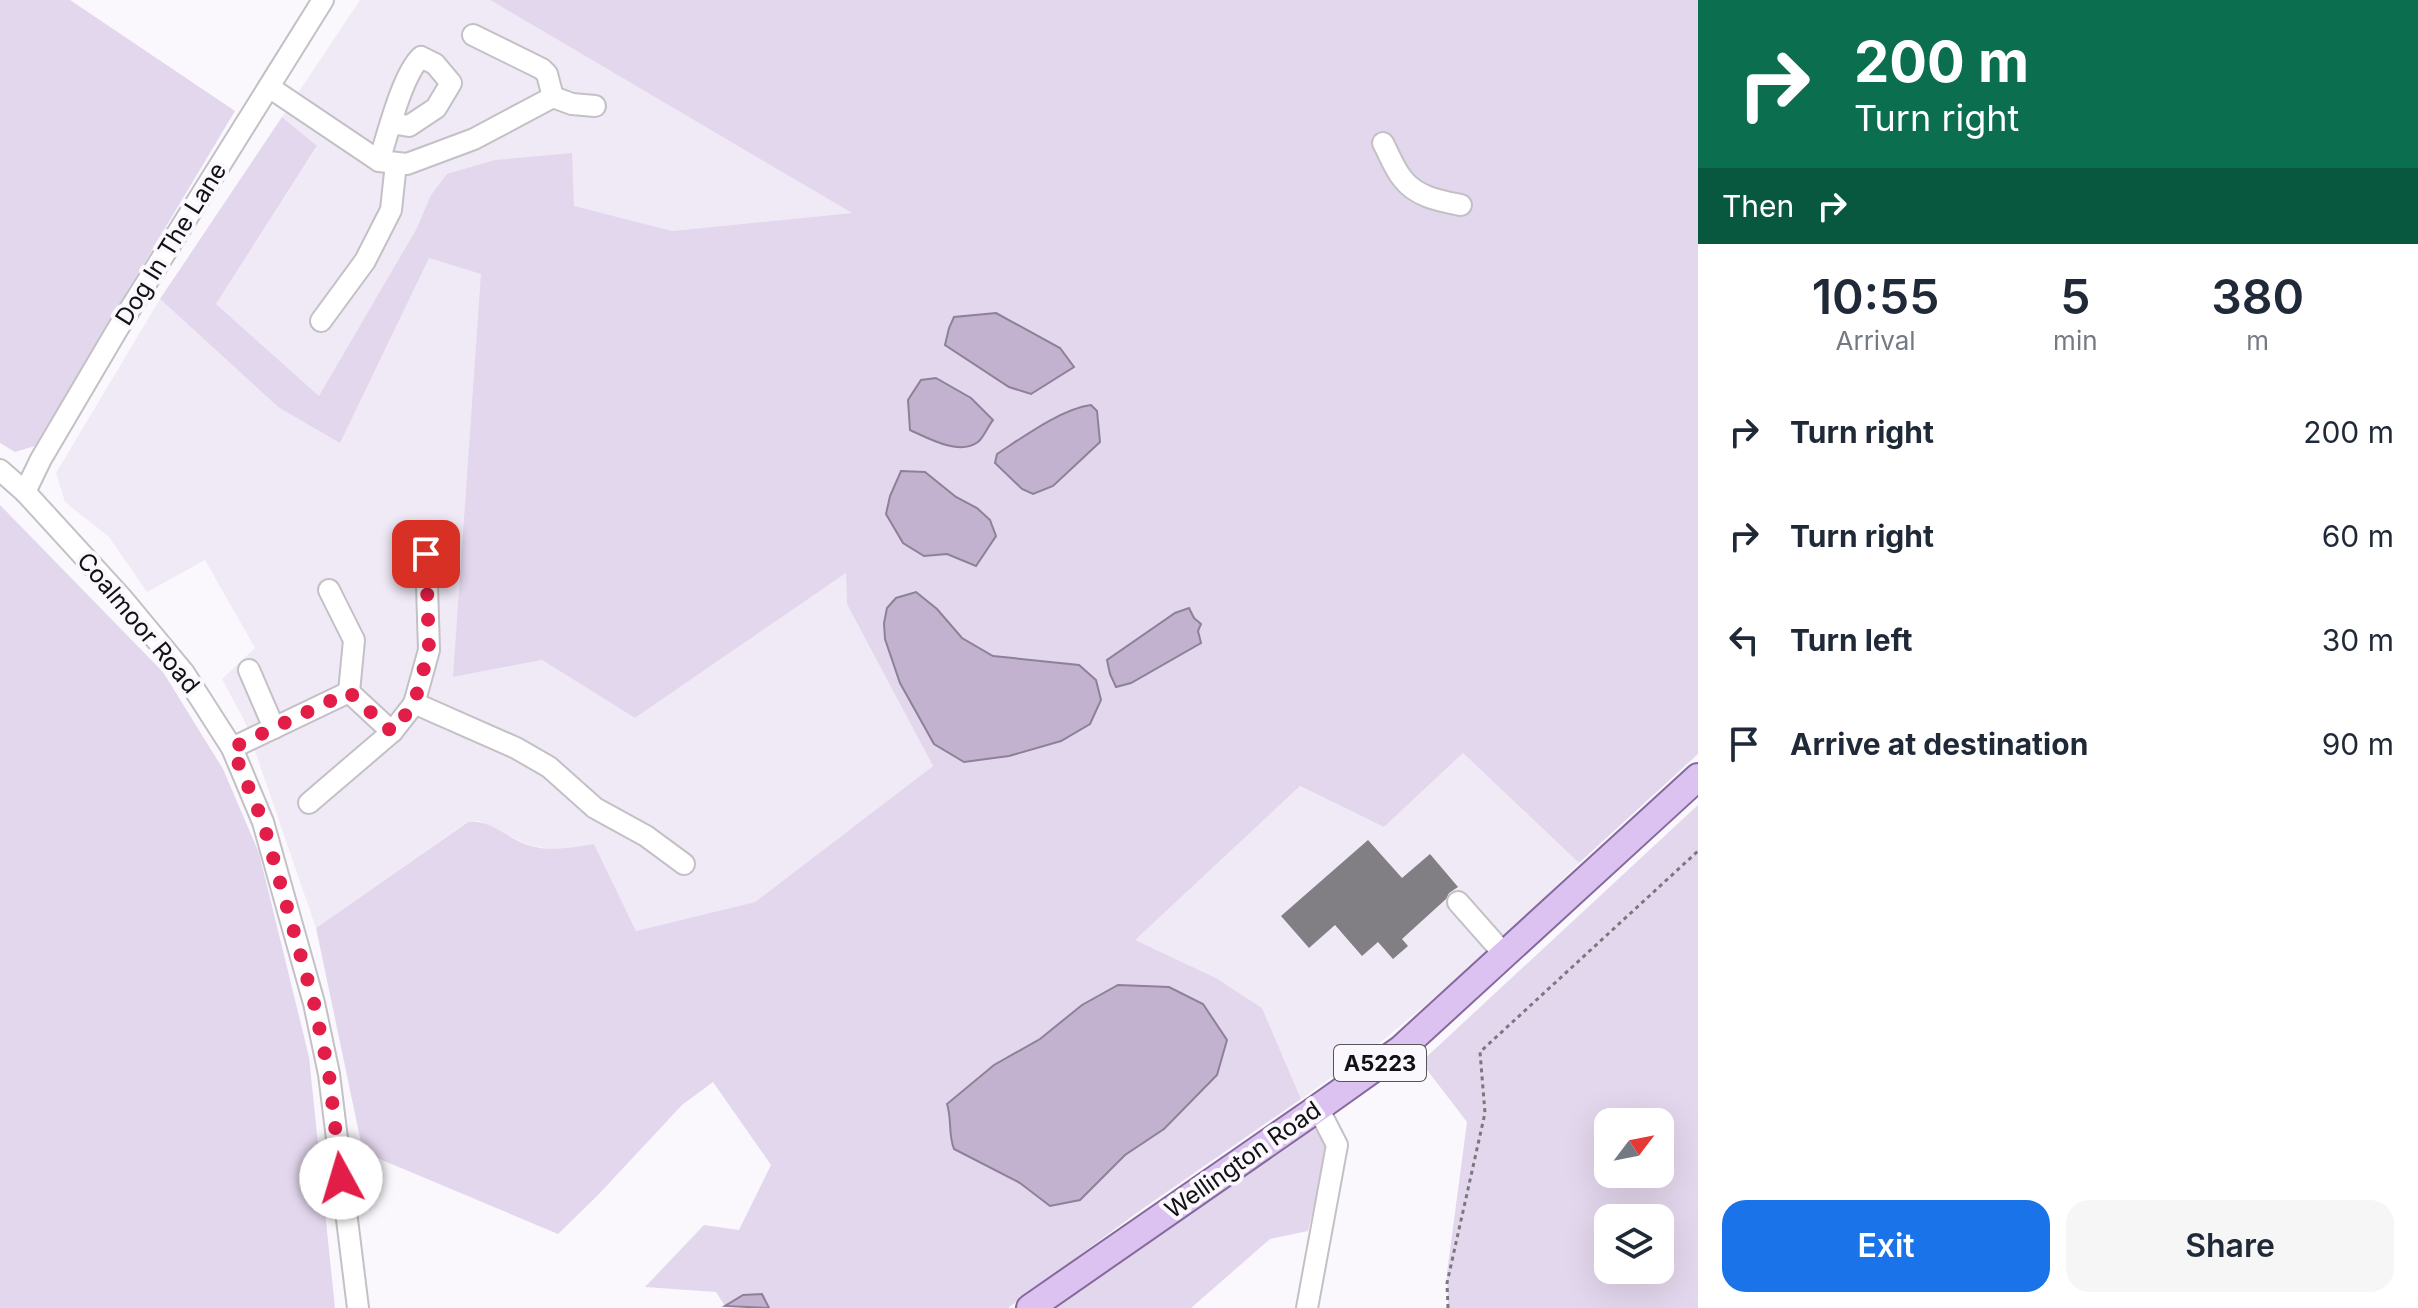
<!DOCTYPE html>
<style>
body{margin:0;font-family:Inter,sans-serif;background:#f6f6f7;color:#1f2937;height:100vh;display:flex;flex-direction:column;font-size:30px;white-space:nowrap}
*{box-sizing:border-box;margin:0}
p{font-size:26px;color:#747a83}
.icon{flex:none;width:44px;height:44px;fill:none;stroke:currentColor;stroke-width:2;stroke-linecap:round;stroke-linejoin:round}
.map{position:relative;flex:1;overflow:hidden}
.panel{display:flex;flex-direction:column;background:#fff;width:720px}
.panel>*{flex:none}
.hud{background:#0b6e4f;color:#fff;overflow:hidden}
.needle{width:52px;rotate:58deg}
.fabs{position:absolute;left:1594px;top:1108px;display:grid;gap:16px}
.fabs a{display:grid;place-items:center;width:80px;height:80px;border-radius:16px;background:#fff;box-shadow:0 8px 32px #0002;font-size:40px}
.pin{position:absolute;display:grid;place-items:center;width:68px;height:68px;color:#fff;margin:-34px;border-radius:16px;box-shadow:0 4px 12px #0006}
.me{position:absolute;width:88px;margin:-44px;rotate:354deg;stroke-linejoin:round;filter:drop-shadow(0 0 6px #0008)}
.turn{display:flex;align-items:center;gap:28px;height:168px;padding:0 24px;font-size:36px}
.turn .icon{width:104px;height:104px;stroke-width:2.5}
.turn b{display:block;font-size:56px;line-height:68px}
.then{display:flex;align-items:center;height:76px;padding:0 24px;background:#0003;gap:16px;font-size:30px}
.eta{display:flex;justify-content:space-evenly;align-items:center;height:136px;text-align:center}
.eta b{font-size:48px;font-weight:600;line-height:56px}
.button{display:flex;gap:16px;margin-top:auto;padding:16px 24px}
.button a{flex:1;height:92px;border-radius:24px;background:#1a73e8;color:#fff;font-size:32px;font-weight:600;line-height:92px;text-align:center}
.button a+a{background:#f6f6f7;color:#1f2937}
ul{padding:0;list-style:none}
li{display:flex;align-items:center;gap:24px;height:104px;padding:0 24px}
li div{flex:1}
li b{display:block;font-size:30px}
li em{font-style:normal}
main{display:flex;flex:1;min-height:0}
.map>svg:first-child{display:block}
.built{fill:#f0eaf6}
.green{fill:#e3d7ed;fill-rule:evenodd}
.water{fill:#c2b2d0;stroke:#8d8197;stroke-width:2}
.building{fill:#827f84}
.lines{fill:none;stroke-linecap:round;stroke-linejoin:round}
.minor-casing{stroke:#c3c0c6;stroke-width:24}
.major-casing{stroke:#85699c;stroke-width:30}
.path{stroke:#7a787c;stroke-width:3;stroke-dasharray:4 4;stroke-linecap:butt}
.minor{stroke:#fff;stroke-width:20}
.major{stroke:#dbc2f1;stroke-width:26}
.route{stroke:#e11d48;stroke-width:14;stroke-dasharray:0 25.2}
.labels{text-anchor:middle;stroke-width:8;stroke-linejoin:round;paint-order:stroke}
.shield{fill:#faf7fd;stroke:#575558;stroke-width:2}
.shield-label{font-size:22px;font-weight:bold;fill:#111012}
.street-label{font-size:24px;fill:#111012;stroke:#faf7fd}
</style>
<main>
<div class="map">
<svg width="1698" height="1308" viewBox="0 0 1698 1308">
<rect width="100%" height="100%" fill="#faf7fd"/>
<!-- built -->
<g class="built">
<polygon points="360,0 490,0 853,213 672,231 453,677 542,660 635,718 846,573 848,604 933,766 755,902 636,931 594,844 554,850 529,845 479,821 467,822 316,928 245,722 222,679 255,648 205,560 147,592 109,537 65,502 56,473 160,299 278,407 340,442 406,248 320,397 216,304 317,147 282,117"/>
<polygon points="1463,753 1579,863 1494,948 1382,1041 1301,1099 1262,1008 1216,978 1134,940 1300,786 1384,827"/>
</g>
<!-- green -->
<g class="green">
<polygon points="0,0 70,0 235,111 35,446 15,452 0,443"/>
<path d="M490,0H1698V754L1579,863L1463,753L1384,827L1300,786L1135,940L1216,978L1262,1008L1301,1099L1138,1212L1008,1308H769L762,1294L743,1295L725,1306L716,1292L645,1287L704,1225L739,1230L771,1165L713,1082L682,1105L598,1195L558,1234L363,1152L316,928L468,822C492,819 509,840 531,846C553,852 572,847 594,844L636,931L755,902L933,766L847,604L846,573L635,718L542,660L453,677L481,274L429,258L340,443L278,407L160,299L282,117L317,146L216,304L319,396L417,228L431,195L447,174L495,160L572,153L574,206L672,231L852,213ZM1078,407L1100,443L1053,486L1022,489L995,463L997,454Z"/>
<polygon points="0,505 163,672 223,769 259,853 309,1057 335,1308 0,1308"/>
<path d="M1698,805V1308H1448L1447,1273L1467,1122L1421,1062ZM1608,1122H1660V1174H1608ZM1608,1218H1660V1270H1608Z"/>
<polygon points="1315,1120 1328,1145 1308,1231 1270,1239 1191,1308 1048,1308"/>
</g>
<!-- water -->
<g class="water">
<polygon points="996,313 1060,348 1074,367 1031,394 1009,387 945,345 949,328 954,317"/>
<path d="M936,378L971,398L993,420C988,426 984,437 978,442C959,456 928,438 910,430L908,400L921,380Z"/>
<path d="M1091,405L1097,411L1100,442L1053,486L1033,494L1022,489L995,463L997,454C1023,437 1061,409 1091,405Z"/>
<polygon points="901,471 925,472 956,497 977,508 990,520 996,536 976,566 947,554 924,556 903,543 886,514 890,496"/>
<polygon points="916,592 937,609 962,638 993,656 1079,665 1096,680 1101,700 1090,724 1061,741 1009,756 964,762 934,744 900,683 885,639 884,623 887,608 896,598"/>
<polygon points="1189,608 1194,618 1201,624 1198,631 1201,643 1131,683 1116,687 1110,674 1107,660 1175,613"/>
<path d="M1118,985L1169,987L1203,1004L1227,1040L1217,1075L1164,1129L1125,1155L1080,1200L1050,1206L1020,1183L954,1149C948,1134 952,1119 947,1104L994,1065L1040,1039L1082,1005Z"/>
<polygon points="762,1294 769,1308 725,1306 743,1295"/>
</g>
<!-- building -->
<polygon class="building" points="1368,840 1402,878 1430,854 1458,887 1449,893 1446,899 1402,939 1408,946 1393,959 1378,942 1362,956 1335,925 1309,948 1281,916"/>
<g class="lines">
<defs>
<g id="minor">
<polyline points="473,35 542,69 547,74 553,97"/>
<polyline points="269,87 379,161 407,164 474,139 553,97 572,104 595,106"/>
<path d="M1383,143C1389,154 1394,168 1402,178C1416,197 1440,201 1461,205"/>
<path d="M379,161C388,134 402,75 421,57L435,64L451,83L436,108L409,126L391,123"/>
<polyline points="321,321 365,261 391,210 396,163"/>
<polyline points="0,470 25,492 121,597 184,673 232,748 263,822 314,1003 329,1074 358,1308"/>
<polyline points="25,492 41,459 117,330 323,0"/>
<polyline points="329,590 354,640 349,692"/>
<polyline points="249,670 274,728"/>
<polyline points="414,703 516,748 549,767 595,808 646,836 684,864"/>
<polyline points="392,732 414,704 429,650 426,554"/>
<polyline points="232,748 349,692 392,732 309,803"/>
<polyline points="1458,902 1504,954"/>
<polyline points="1307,1308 1337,1145 1318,1108"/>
</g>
<polyline id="major" points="1030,1308 1318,1108 1401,1049 1698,777"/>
</defs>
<!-- minor casing -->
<use href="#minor" class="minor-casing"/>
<!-- major casing -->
<use href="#major" class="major-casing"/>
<!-- path -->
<polyline class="path" points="1448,1308 1447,1283 1485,1113 1480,1052 1698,851"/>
<!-- minor -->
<use href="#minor" class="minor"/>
<!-- major -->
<use href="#major" class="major"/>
</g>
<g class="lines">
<!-- route -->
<polyline class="route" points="341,1178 329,1074 314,1003 263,822 232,748 349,692 392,732 414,704 429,650 426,554"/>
</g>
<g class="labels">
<!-- shield labels -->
<rect class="shield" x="1334" y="1045" width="92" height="36" rx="6"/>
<g class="shield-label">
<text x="1380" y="1071">A5223</text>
</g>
<!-- street labels -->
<g class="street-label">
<text transform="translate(171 244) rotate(-58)" y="8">Dog In The Lane</text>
<text transform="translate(138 623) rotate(50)" y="8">Coalmoor Road</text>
<text transform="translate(1243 1160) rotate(-35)" y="8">Wellington Road</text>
</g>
</g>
</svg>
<div class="fabs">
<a><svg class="needle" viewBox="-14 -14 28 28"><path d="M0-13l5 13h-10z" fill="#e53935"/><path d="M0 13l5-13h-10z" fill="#747a83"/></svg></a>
<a><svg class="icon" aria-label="layers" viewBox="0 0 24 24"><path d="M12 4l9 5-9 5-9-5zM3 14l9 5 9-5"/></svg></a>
</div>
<div class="pin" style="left:426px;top:554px;background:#d93025"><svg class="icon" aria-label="arrive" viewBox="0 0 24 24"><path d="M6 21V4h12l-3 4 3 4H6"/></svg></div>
<svg class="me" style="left:341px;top:1178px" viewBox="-20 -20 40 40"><circle r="19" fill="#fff"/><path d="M0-13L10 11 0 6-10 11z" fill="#e11d48"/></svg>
</div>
<section class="panel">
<div class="hud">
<div class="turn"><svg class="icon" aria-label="right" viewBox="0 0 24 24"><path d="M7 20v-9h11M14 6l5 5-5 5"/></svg><div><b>200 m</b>Turn right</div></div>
<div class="then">Then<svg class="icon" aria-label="right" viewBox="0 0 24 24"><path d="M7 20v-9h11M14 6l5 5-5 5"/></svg></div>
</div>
<div class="eta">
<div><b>10:55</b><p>Arrival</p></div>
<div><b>5</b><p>min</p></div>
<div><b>380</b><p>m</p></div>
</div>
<ul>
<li><svg class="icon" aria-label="right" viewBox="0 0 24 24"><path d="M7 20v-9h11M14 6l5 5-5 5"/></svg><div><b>Turn right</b></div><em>200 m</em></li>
<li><svg class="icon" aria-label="right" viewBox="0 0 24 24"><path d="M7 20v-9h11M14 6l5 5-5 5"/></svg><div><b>Turn right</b></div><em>60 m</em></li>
<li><svg class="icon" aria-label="left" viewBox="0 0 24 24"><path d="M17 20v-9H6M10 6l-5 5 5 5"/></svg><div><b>Turn left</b></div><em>30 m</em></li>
<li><svg class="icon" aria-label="arrive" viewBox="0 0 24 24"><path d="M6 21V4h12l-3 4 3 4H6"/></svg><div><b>Arrive at destination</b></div><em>90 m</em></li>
</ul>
<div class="button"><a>Exit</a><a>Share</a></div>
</section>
</main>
